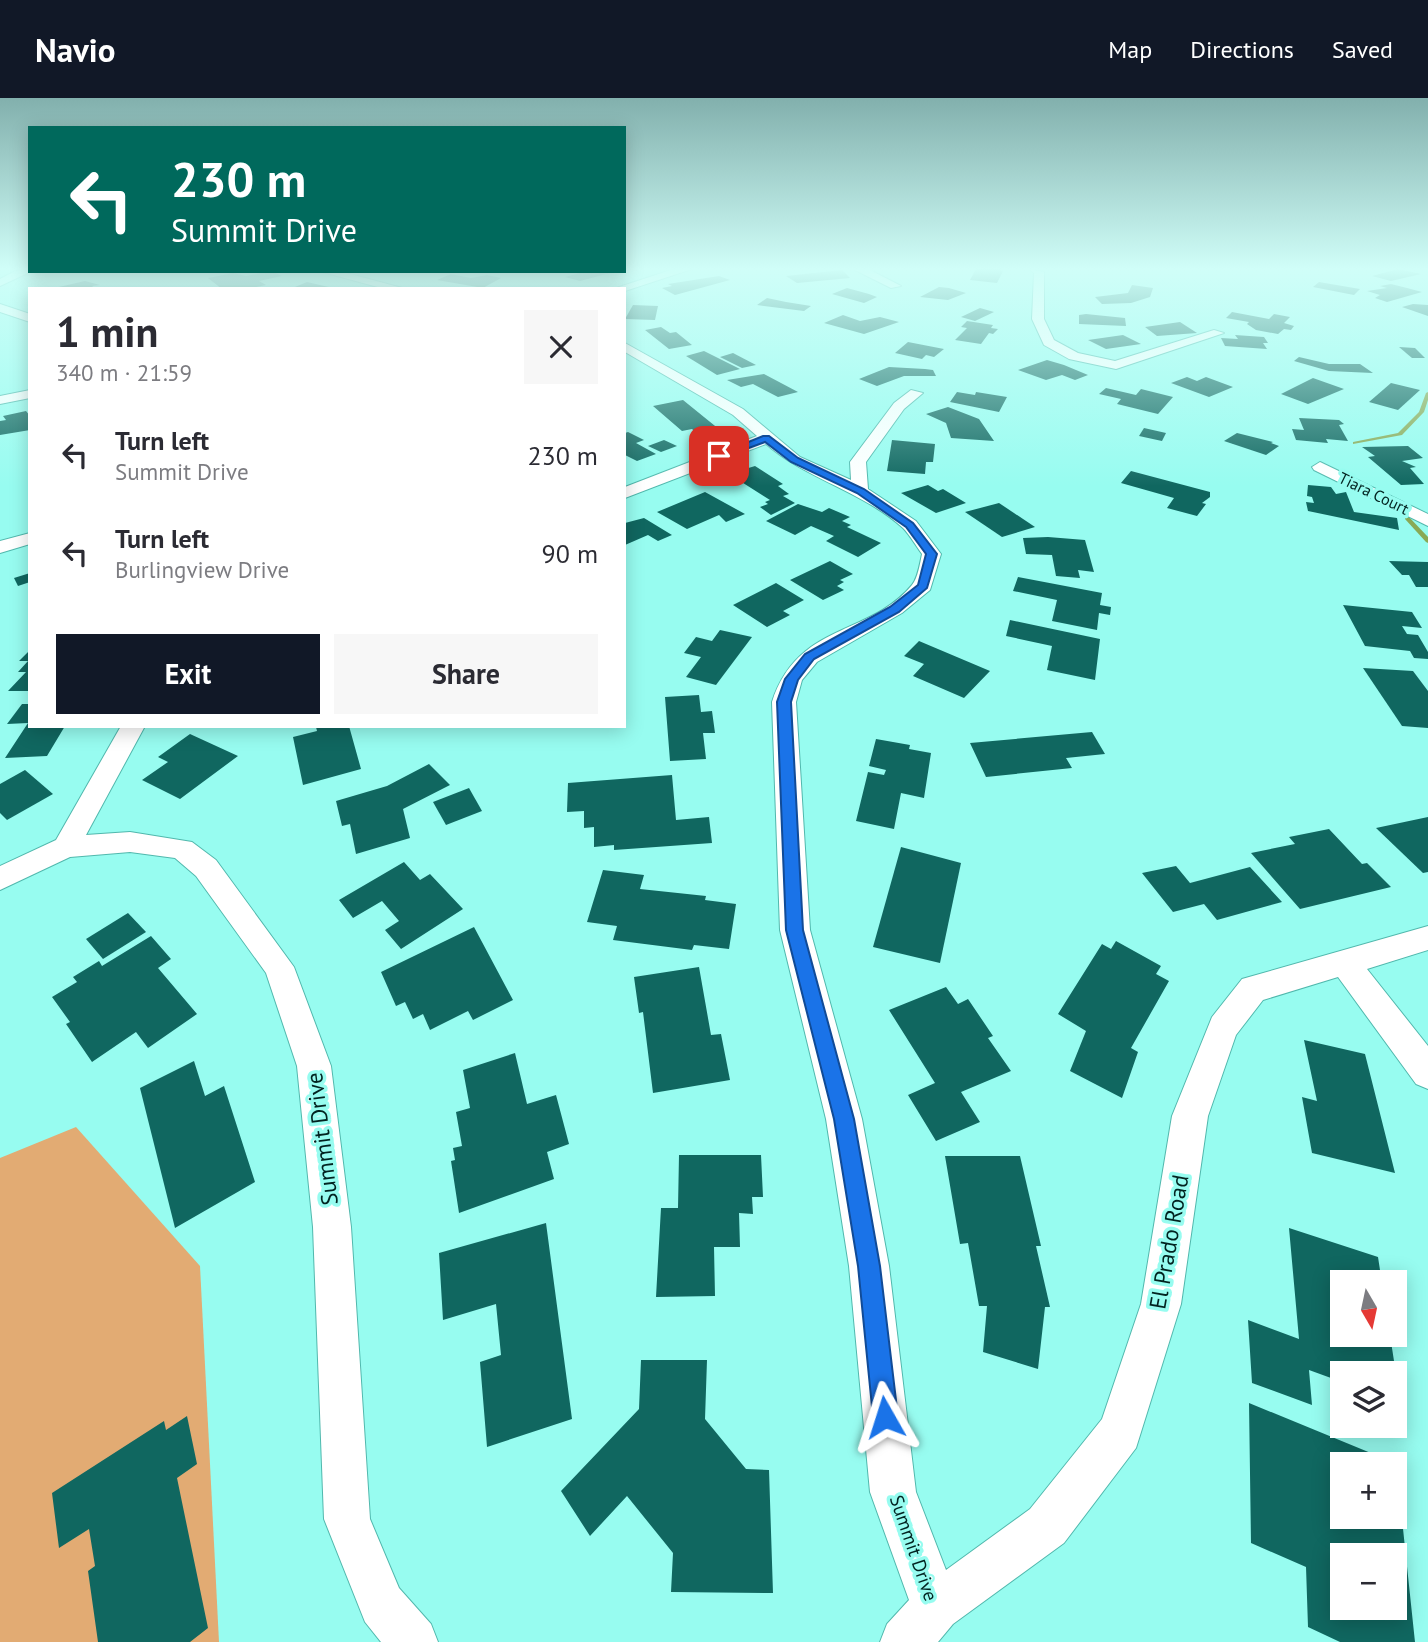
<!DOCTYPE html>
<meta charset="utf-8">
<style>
body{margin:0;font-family:"PT Sans",sans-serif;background:#f7f7f7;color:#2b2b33;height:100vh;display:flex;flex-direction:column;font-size:26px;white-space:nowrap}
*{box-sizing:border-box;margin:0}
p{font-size:23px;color:#7c7c81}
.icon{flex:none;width:38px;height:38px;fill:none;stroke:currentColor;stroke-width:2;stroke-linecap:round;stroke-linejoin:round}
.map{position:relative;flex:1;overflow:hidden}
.side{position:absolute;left:28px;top:189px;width:598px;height:441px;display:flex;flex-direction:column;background:#fff;border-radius:0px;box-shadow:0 4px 18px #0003}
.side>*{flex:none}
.banner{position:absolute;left:28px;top:28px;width:598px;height:147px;border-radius:0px;box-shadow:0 4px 18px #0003;background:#00695c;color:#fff;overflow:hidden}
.needle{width:46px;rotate:171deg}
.buttons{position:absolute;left:1330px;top:1172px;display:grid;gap:14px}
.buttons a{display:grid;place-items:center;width:77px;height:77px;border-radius:0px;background:#fff;box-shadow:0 4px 18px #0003;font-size:35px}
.pin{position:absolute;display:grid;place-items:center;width:60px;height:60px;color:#fff;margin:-30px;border-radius:14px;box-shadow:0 4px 10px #0006}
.me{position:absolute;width:77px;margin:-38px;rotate:354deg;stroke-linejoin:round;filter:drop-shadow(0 0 5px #0008)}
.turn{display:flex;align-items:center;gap:24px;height:147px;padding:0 28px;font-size:32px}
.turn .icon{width:91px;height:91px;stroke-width:2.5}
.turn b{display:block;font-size:49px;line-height:60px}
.round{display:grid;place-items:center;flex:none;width:74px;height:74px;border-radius:0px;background:#f7f7f7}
.headline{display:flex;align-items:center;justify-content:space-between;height:119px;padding:0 28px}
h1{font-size:42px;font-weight:700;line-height:52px}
.button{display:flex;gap:14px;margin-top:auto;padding:14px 28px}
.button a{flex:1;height:80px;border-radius:0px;background:#111827;color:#fff;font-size:28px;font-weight:700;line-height:80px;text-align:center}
.button a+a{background:#f7f7f7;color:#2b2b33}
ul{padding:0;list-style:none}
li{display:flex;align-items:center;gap:21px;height:98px;padding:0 28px}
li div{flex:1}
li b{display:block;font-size:26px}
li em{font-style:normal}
header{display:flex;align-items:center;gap:42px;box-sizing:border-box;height:98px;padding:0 35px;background:#111827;color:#fff}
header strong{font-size:33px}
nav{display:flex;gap:38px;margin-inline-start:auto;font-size:24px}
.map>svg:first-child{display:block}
.green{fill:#e2ab73}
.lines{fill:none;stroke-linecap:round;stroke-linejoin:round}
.stream{fill:#89a955;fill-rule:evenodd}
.building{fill:#106760;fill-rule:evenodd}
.minor-casing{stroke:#51b8ad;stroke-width:2}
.minor{fill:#fff;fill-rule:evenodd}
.route{fill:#1a73e8;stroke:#114b97;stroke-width:2}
.labels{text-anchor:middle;stroke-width:7;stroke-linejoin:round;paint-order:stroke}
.far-street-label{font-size:16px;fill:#022320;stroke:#97fcf0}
.street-label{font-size:19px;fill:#022320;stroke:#97fcf0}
.near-street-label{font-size:23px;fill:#022320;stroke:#97fcf0}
</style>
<header>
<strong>Navio</strong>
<nav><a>Map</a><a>Directions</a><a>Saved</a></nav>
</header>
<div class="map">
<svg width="1428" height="1544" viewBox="0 0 1428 1544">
<rect width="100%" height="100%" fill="#97fcf0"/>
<!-- green -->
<polygon class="green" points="76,1029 200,1168 219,1544 0,1544 0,1060"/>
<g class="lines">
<!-- stream -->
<g class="stream">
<polygon points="1428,294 1428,302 1424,314 1402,337 1353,346 1353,344 1398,335 1419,314 1426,295"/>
<polygon points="1405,419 1409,419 1428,439 1428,445 1426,444 1405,421"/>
</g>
</g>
<!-- building -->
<g class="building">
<polygon points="976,171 999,171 1003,173 997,185 970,182"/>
<polygon points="1398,171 1421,176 1391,183 1372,178"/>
<polygon points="842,172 850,180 797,185 786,178"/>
<polygon points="271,173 282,178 259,183 266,187 247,191 222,191 208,180 233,175 246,178"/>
<polygon points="587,173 593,174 614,174 580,183 565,179"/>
<polygon points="451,176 471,180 487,177 501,180 483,190 437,182"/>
<polygon points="719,178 730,182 675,197 662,190 672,188 668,186"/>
<polygon points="85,183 100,187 92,188 96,191 50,191"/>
<polygon points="307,184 333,190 333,191 290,191"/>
<polygon points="1319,184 1360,191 1354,197 1313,189"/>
<polygon points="1391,186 1407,190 1422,194 1387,204 1375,200 1380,197 1367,193 1387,190 1380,188"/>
<polygon points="1132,187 1153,190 1150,199 1131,205 1102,206 1095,199 1128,195"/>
<polygon points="939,189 949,190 966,195 948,202 920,199"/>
<polygon points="847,190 869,196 877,199 864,205 832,196"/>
<polygon points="767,200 786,204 811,208 804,213 757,207"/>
<polygon points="1413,206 1428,207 1428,218 1402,209"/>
<polygon points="633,207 658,208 655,222 625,221"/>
<polygon points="980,210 994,214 975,223 961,219"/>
<polygon points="1232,214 1269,221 1274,216 1290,219 1284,225 1294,228 1291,232 1284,231 1278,236 1256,232 1247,226 1249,224 1226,220"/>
<polygon points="1086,216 1125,220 1126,228 1079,226 1079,217"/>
<polygon points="843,217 860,223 880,219 899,224 864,236 824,225"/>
<polygon points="967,223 993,227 991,230 998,231 993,236 989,235 981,246 955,242 967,230 961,229"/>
<polygon points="1180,224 1197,235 1157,238 1145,229"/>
<polygon points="661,229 670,235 676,234 692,247 669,251 645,232"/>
<polygon points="1123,237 1141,246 1106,251 1088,242"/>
<polygon points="1235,237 1264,239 1268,245 1263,245 1267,251 1225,248 1221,240 1238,241"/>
<polygon points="908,244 944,251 934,259 926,257 922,261 895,255"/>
<polygon points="1399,249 1415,250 1425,260 1412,260"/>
<polygon points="704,253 740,271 717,277 686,258"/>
<polygon points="733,255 756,267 742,270 720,259"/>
<polygon points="1299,259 1329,266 1360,266 1373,275 1329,273 1294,263"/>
<polygon points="1047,262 1064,267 1088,277 1075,282 1062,277 1046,282 1018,272"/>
<polygon points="889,269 925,271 933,272 936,278 904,278 877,288 859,281"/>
<polygon points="764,276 798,294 778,299 753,286 741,289 727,282"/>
<polygon points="1187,279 1197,283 1206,279 1233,289 1209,299 1171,285"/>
<polygon points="1313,280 1344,291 1308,306 1281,296"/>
<polygon points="1391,285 1420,292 1398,312 1369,304"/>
<polygon points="1106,290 1136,297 1141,291 1173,299 1158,316 1117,306 1121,301 1099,296"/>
<polygon points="957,294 975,297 976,294 1007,299 999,314 950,304"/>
<polygon points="683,302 720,332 699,337 692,331 682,333 653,308"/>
<polygon points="948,309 979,321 994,343 951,340 946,325 926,316"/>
<polygon points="26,313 30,318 30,332 0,337 0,323 6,322 3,318"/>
<polygon points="1299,320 1339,322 1344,326 1339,327 1348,343 1326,341 1328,345 1296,342 1292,331 1304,332"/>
<polygon points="1144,330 1166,335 1162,343 1139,338"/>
<polygon points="628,334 644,342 636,345 656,356 637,363 625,357 625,335"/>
<polygon points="1237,335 1273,344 1271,345 1279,348 1266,357 1224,343"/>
<polygon points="664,342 677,348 661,354 648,348"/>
<polygon points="892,342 935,346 933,364 926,364 925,376 887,373"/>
<polygon points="1408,348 1423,360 1402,363 1416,369 1410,370 1424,386 1401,387 1368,359 1375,358 1362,349"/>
<polygon points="755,368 783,386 778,388 789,396 783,398 795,405 771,417 760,409 768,406 765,404 770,402 740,383 727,388 716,380"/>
<polygon points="1131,373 1210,394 1210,399 1202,405 1206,406 1197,418 1167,410 1174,400 1121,385"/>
<polygon points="928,387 938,393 943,391 966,405 936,415 901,395"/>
<polygon points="1308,387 1331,389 1336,396 1346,394 1354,414 1397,420 1399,432 1308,413 1306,404 1314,405 1312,399 1307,398"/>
<polygon points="705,394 745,416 726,424 719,417 687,431 657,414"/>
<polygon points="999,405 1035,429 1002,439 965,414"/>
<polygon points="798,406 822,414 829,410 850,419 842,423 851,427 847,429 881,445 858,459 826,443 834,438 811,428 795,437 766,423"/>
<polygon points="644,420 672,437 658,443 648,437 625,447 625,425"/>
<polygon points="1048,439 1085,442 1094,474 1078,472 1080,480 1056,478 1052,457 1026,456 1023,440"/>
<polygon points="830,463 853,476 840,482 844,484 837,488 844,492 823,502 790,482"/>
<polygon points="1389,463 1428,464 1428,489 1416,489 1409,477 1402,477"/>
<polygon points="30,475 30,484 18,488 14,480"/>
<polygon points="1018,479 1102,495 1100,507 1111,509 1110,517 1099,515 1097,532 1052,523 1057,502 1013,493"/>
<polygon points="776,485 804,502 783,513 790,517 767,529 733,507"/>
<polygon points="1343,507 1412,514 1422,530 1402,528 1407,536 1418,537 1428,554 1428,561 1414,560 1410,553 1365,548"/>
<polygon points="1010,522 1100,541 1095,582 1047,572 1052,548 1006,538"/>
<polygon points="720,532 752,539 716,587 686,579 701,559 684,555 696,539 712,543"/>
<polygon points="919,543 990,573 964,600 913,578 924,566 904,558"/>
<polygon points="30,552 30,593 8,593 26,574 18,574 28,563 19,563"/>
<polygon points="1363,570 1413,573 1428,593 1428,630 1402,628"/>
<polygon points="699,597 701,614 712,613 715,635 703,635 706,661 670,663 665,599"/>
<polygon points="22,606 30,606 30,628 65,628 47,658 5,660 28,625 7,626"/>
<polygon points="320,628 349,628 361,671 303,687 293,639 317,633 316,629"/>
<polygon points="1092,634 1105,656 1066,660 1072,670 986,679 970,645"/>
<polygon points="190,636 238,658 180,701 142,682 168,664 158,659"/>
<polygon points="876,641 910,647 909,651 931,655 924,700 901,695 894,731 856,723 868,674 884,677 886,672 869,668"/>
<polygon points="429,666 450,687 403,711 410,740 356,756 350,726 342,728 336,703 387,688"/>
<polygon points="25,672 53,696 7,722 0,715 0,686"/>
<polygon points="672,677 676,722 709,719 712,745 614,752 614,747 594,749 594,729 584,730 584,713 567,714 568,685"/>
<polygon points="469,690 482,713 446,727 433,704"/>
<polygon points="1428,719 1428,774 1423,775 1376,730"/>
<polygon points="1329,731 1362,766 1367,765 1391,789 1300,811 1251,755 1295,746 1289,739"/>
<polygon points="901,749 961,765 940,865 873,849"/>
<polygon points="404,764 420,782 430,776 463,811 401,851 385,832 399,823 382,803 353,820 339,802"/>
<polygon points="1176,768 1190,785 1250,769 1282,804 1217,822 1204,806 1173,814 1142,775"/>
<polygon points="603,772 644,777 640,791 706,798 705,802 736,806 729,851 694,847 692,852 613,842 617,828 587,824"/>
<polygon points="128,815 146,834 103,861 86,841"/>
<polygon points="474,829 513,902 473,922 468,913 430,932 423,916 413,921 405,904 396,908 381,874"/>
<polygon points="151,838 171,861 158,870 197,916 148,950 136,934 92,964 66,926 70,924 52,899 77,884 73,879 99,863 102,868"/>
<polygon points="1116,843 1161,868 1156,876 1169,883 1131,950 1138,954 1122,1000 1070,973 1086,933 1058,916 1102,846 1111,851"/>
<polygon points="699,869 711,937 721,936 730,982 653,995 643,914 639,915 634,879"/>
<polygon points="946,889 958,906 968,901 993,938 988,940 1011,973 961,994 980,1024 936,1043 908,997 935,985 889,912"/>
<polygon points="1304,942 1365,956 1395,1075 1312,1055 1302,999 1317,1003"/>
<polygon points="515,955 527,1006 556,997 569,1046 547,1054 554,1081 459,1115 451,1063 455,1062 453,1050 462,1048 456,1014 470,1010 463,972"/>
<polygon points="194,963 205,998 224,988 255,1084 175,1130 140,990"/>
<polygon points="679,1057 761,1057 763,1099 752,1099 753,1116 739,1115 740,1149 714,1149 715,1198 656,1199 661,1110 678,1110"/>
<polygon points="945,1058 1020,1058 1041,1148 1036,1148 1050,1209 1045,1209 1038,1271 983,1254 987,1208 979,1208 968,1145 960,1146"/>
<polygon points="546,1125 572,1321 487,1349 480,1264 501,1257 496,1206 443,1222 439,1155"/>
<polygon points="1289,1130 1378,1159 1382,1185 1342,1185 1342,1237 1390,1237 1396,1276 1342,1276 1342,1284 1309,1272 1312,1307 1252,1285 1248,1222 1299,1241"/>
<polygon points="641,1262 707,1262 705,1321 746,1371 769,1372 773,1495 671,1494 673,1455 627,1398 590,1438 561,1393 639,1311"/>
<path d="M1249,1305L1400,1367H1342V1419H1395L1397,1374L1415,1544H1340L1308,1529L1306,1469L1251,1445ZM1342,1458H1395V1510H1342Z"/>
<polygon points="187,1318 197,1366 177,1380 208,1530 190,1544 98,1544 88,1473 95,1468 89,1431 59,1450 52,1395 164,1323 166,1332"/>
</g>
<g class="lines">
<defs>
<g id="minor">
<polygon points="19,171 32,173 0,188 0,181"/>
<polygon points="674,171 692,171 625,193 613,191"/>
<polygon points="853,171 868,171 901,188 891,190"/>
<polygon points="1029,171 1044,174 1044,221 1054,242 1078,255 1115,263 1214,232 1224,235 1116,271 1069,261 1044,247 1032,221 1034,175"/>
<polygon points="319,173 339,173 406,191 385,191"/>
<polygon points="0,206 30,216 30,224 0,214"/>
<path d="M625,245L743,311L800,359L851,382L850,364L894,305L911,292L923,295L904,311L866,364L868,391L916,423L941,456L930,492L902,515L817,564L802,582L796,604L810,832L862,1021L889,1168L916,1394L946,1472L1030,1411L1102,1321L1141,1206L1172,1018L1212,919L1242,881L1428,828V852L1367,871L1428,948V991L1416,986L1338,879L1263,902L1236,937L1208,1018L1181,1206L1136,1350L1064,1445L953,1526L938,1544H880L887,1526L909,1502L870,1394L849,1168L826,1021L780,832L772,604C798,524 869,539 912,487C918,480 920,465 922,456C916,448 910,437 903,430C862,393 806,381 766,346L625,400V389L757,338L733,317L625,254Z"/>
<polygon points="30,292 30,300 0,306 0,298"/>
<polygon points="1320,364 1428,416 1428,428 1314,372 1312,369"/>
<polygon points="30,435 30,446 0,455 0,443"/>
<polygon points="121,628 145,628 86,737 130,734 192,744 216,762 294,869 331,968 351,1129 370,1421 399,1490 431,1526 438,1544 381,1544 365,1524 324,1421 313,1129 297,968 266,875 196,778 175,760 130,754 70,759 0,792 0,768 56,742"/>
</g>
</defs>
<!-- minor casing -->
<use href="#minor" class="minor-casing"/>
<!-- minor -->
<use href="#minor" class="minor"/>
</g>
<!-- sky -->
<linearGradient id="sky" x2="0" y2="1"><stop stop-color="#82b0ad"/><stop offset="0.44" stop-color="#d0fef8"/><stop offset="1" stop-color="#d0fef8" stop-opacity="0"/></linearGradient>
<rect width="1428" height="388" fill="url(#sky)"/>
<!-- route -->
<polygon class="route" points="763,338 769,338 798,360 864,391 913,425 937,456 927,490 899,514 814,561 798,582 791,604 803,832 854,1021 880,1168 898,1319 894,1327 885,1331 876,1327 873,1319 858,1168 834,1021 786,832 777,604 785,581 805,556 890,509 918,487 926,456 906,429 857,395 791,364 765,344 722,360 714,358"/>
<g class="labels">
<!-- far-street labels -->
<g class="far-street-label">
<text transform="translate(1374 395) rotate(26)" y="6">Tiara Court</text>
</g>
<!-- street labels -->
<g class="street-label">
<text transform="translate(914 1450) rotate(71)" y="7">Summit Drive</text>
</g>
<!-- near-street labels -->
<g class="near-street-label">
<text transform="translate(322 1041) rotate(-97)" y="8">Summit Drive</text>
<text transform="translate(1169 1144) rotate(-80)" y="8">El Prado Road</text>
</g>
</g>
</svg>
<div class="buttons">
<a><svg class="needle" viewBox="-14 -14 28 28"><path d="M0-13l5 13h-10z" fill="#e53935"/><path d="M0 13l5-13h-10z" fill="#7c7c81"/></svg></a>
<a><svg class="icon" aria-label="layers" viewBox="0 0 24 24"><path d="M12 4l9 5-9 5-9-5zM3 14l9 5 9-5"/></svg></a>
<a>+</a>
<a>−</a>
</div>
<div class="pin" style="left:719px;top:358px;background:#d93025"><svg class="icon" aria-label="arrive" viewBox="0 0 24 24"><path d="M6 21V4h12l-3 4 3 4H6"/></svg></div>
<svg class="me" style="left:885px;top:1319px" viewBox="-20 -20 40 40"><path d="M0-17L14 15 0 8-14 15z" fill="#1a73e8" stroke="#fff" stroke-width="4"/></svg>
<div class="banner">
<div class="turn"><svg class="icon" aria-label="left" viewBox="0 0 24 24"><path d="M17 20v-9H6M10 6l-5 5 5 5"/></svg><div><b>230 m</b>Summit Drive</div></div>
</div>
<section class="side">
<div class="headline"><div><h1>1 min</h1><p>340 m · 21:59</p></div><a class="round"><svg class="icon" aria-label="close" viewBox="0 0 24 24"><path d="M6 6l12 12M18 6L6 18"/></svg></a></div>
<ul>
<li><svg class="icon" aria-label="left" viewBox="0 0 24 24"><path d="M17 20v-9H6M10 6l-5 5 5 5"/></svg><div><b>Turn left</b><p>Summit Drive</p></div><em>230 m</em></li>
<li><svg class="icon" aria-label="left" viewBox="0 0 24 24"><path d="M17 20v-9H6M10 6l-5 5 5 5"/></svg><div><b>Turn left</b><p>Burlingview Drive</p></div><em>90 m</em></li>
</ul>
<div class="button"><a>Exit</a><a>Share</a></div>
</section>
</div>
